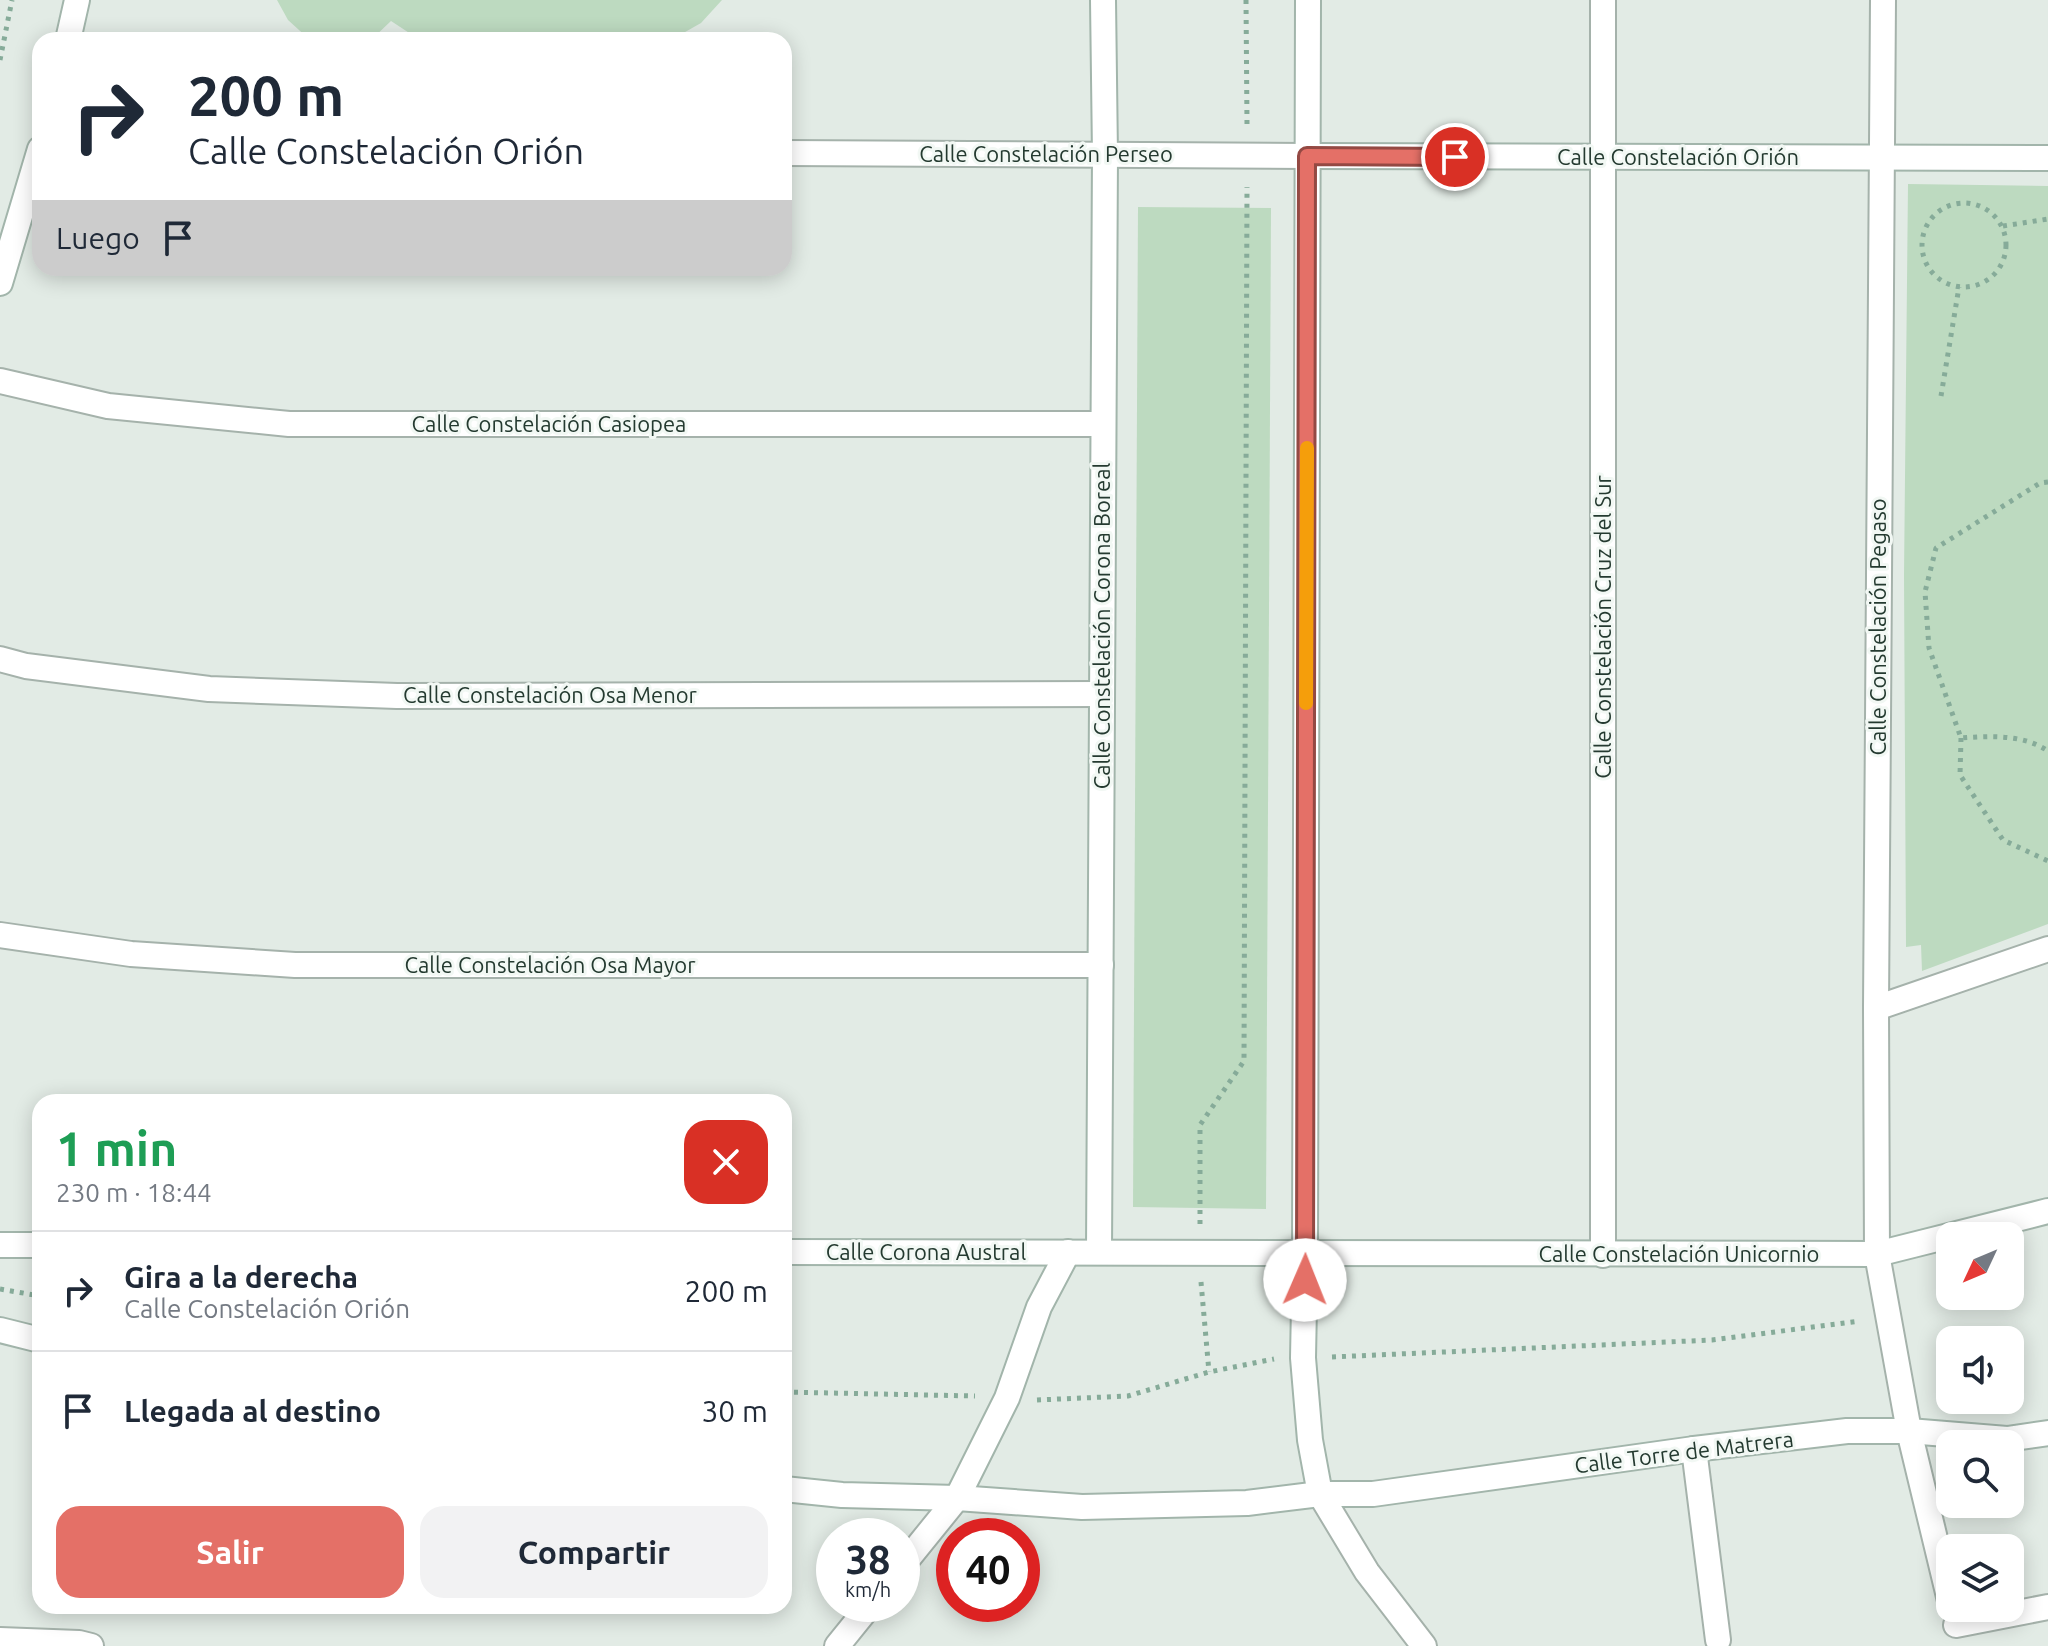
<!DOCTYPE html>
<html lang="es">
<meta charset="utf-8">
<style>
body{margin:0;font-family:Ubuntu,sans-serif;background:#f2f2f3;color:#1f2937;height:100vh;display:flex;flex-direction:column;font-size:30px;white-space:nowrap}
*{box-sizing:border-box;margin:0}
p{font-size:26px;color:#747a83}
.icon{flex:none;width:44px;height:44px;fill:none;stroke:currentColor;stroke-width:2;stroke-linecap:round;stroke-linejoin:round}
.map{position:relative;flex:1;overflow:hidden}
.panel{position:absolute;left:32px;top:1094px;width:760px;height:520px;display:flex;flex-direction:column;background:#fff;border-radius:24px;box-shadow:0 4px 20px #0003}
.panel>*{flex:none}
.guide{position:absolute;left:32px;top:32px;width:760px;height:244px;border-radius:24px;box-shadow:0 4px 20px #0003;background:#fff;color:#1f2937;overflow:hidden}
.needle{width:52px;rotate:226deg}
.buttons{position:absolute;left:1936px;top:1222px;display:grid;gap:16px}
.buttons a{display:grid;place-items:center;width:88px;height:88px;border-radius:16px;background:#fff;box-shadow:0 4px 20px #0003;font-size:40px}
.speed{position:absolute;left:816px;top:1518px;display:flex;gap:16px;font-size:40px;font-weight:700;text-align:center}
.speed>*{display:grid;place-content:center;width:104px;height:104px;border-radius:50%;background:#fff;box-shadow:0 4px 20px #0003;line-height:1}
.speed small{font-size:20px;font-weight:400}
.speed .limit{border:12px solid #d22;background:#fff;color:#111}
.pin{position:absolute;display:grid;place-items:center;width:68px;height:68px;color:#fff;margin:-34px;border:4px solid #fff;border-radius:50%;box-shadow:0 2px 8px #0007}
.me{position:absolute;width:88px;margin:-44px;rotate:1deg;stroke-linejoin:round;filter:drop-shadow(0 0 6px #0008)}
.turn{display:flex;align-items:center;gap:28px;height:168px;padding:0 24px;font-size:36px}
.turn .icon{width:104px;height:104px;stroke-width:2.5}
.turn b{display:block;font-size:56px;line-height:68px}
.then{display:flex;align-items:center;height:76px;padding:0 24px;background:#0003;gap:16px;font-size:30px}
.round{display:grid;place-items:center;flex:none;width:84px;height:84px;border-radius:24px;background:#f2f2f3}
.overview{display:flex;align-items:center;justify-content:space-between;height:136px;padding:0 24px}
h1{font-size:48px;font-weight:600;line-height:60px;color:#1e9e55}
.action{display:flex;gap:16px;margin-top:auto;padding:16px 24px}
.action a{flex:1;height:92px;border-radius:24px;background:#e47067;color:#fff;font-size:32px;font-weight:600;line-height:92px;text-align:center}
.action a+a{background:#f2f2f3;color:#1f2937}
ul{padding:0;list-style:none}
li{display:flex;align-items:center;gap:24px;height:120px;padding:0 24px;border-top:2px solid #e0e1e3}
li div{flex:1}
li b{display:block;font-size:30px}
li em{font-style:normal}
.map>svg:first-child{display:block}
.green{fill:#bddac0}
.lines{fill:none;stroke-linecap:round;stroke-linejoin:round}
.street-casing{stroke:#a5b2ab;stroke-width:28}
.secondary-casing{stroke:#a2b5ab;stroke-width:28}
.path{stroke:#86ab99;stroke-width:5;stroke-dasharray:4 6;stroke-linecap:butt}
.street{stroke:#fff;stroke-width:24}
.secondary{stroke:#fff;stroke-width:24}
.route-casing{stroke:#944943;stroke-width:20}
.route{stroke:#e47067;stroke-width:14}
.slow{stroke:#f59e0b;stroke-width:14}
.labels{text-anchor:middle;stroke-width:6;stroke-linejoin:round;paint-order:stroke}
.street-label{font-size:22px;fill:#243a30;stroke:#f2f8f4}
</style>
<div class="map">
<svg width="2048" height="1646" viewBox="0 0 2048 1646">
<rect width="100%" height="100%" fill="#e2ebe5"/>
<!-- green -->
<g class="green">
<polygon points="277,0 722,0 701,23 671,40 420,40 391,21 371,40 310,40 288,20"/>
<polygon points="1908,184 2048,186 2048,924 1922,971 1921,945 1906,947 1904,576"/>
<polygon points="1138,207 1271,208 1266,1209 1133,1207"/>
</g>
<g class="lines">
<defs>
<g id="street">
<polyline points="1883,0 1876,1008 1877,1254 1909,1431 1950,1601"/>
<polyline points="784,153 1307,156"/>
<polyline points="0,381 108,406 289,424 1102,424"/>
<polyline points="0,659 26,666 209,689 397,696 1102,694"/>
<polyline points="0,935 131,954 295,965 1101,965"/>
<polyline points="1876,1008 2048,949"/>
<polyline points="1603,1255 1603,0"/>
<polyline points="1694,1449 1718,1640"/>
<polyline points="1320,1494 1367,1572 1424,1646"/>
<polyline points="902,1566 957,1498"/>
<polyline points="1956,1625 2048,1607"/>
<polyline points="0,1640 79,1643 91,1646"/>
<polyline points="837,1646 871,1604"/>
</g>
<g id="secondary">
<polyline points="1308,0 1305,1254 1303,1358 1310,1440 1320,1494"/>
<polyline points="68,40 77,0"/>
<polyline points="1307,156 2048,158"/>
<polyline points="0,283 40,149"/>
<polyline points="0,1245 40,1245"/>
<polyline points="784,1252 1877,1254 2048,1211"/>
<polyline points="1099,1252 1105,155 1103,0"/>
<polyline points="0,1330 40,1340"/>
<polyline points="784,1489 842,1495 957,1498 1082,1507 1247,1503 1320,1494 1373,1494 1694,1449 1847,1431 1909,1431 2007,1439 2048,1433"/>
<polyline points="957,1498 1007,1398 1039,1307 1068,1252"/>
</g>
</defs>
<!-- street casing -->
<use href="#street" class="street-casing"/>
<!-- secondary casing -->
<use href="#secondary" class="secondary-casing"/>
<!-- path -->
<g class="path">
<polyline points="1246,0 1247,125"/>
<polyline points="0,60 12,0"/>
<circle cx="1964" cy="245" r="42"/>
<polyline points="2003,226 2048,219"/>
<polyline points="1941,396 1959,287"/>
<path d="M2048,482L2040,483L1936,548L1925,592L1929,648L1961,738C1990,736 2023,734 2048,751"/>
<polyline points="1961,738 1960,775 2003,840 2048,861"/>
<polyline points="1200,1224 1200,1125 1244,1061 1247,187"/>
<polyline points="1201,1282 1209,1372"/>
<polyline points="0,1289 40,1296"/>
<polyline points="1332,1357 1712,1340 1860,1321"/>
<polyline points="784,1392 975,1396"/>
<polyline points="1037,1400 1128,1396 1209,1372 1274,1359"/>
</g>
<!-- street -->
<use href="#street" class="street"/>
<!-- secondary -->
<use href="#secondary" class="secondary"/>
</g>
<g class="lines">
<defs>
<polyline id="route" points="1305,1280 1307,156 1455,157"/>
</defs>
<!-- route casing -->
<use href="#route" class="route-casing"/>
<!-- route -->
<use href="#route" class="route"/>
<!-- slow -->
<polyline class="slow" points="1306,703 1307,448"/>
</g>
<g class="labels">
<!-- street labels -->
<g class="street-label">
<text x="1046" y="162">Calle Constelación Perseo</text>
<text x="1678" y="165">Calle Constelación Orión</text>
<text x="549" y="432">Calle Constelación Casiopea</text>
<text transform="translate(1102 626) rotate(-90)" y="8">Calle Constelación Corona Boreal</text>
<text transform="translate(1603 627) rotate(-90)" y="8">Calle Constelación Cruz del Sur</text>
<text transform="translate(1878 627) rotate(-90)" y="8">Calle Constelación Pegaso</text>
<text x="550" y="703">Calle Constelación Osa Menor</text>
<text x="550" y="973">Calle Constelación Osa Mayor</text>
<text x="926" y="1260">Calle Corona Austral</text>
<text x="1679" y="1262">Calle Constelación Unicornio</text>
<text transform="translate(1684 1452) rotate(-7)" y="8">Calle Torre de Matrera</text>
</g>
</g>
</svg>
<div class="buttons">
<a><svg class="needle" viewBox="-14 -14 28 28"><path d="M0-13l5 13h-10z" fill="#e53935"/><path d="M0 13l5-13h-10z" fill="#747a83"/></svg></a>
<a><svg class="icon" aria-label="sound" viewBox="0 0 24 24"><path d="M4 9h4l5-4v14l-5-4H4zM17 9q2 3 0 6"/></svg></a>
<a><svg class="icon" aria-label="search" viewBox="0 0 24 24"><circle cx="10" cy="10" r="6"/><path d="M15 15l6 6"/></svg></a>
<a><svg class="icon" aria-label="layers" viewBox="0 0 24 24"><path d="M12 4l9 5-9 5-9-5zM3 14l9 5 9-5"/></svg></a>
</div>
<div class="speed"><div>38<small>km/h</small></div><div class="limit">40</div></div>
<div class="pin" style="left:1455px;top:157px;background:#d93025"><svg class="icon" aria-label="arrive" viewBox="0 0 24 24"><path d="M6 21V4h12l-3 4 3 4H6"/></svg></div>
<svg class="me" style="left:1305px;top:1280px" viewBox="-20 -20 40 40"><circle r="19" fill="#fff"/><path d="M0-13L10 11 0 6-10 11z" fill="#e47067"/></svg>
<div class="guide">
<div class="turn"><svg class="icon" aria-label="right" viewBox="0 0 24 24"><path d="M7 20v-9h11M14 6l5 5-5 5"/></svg><div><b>200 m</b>Calle Constelación Orión</div></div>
<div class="then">Luego<svg class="icon" aria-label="arrive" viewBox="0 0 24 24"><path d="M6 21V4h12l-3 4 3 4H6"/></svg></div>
</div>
<section class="panel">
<div class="overview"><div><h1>1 min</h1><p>230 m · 18:44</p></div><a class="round" style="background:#d93025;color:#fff"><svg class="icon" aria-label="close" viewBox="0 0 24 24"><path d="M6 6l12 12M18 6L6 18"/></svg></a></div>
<ul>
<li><svg class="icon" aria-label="right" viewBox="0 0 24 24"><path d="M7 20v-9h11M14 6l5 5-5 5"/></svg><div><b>Gira a la derecha</b><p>Calle Constelación Orión</p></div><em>200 m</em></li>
<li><svg class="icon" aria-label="arrive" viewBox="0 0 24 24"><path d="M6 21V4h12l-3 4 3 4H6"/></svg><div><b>Llegada al destino</b></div><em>30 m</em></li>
</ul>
<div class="action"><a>Salir</a><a>Compartir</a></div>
</section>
</div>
